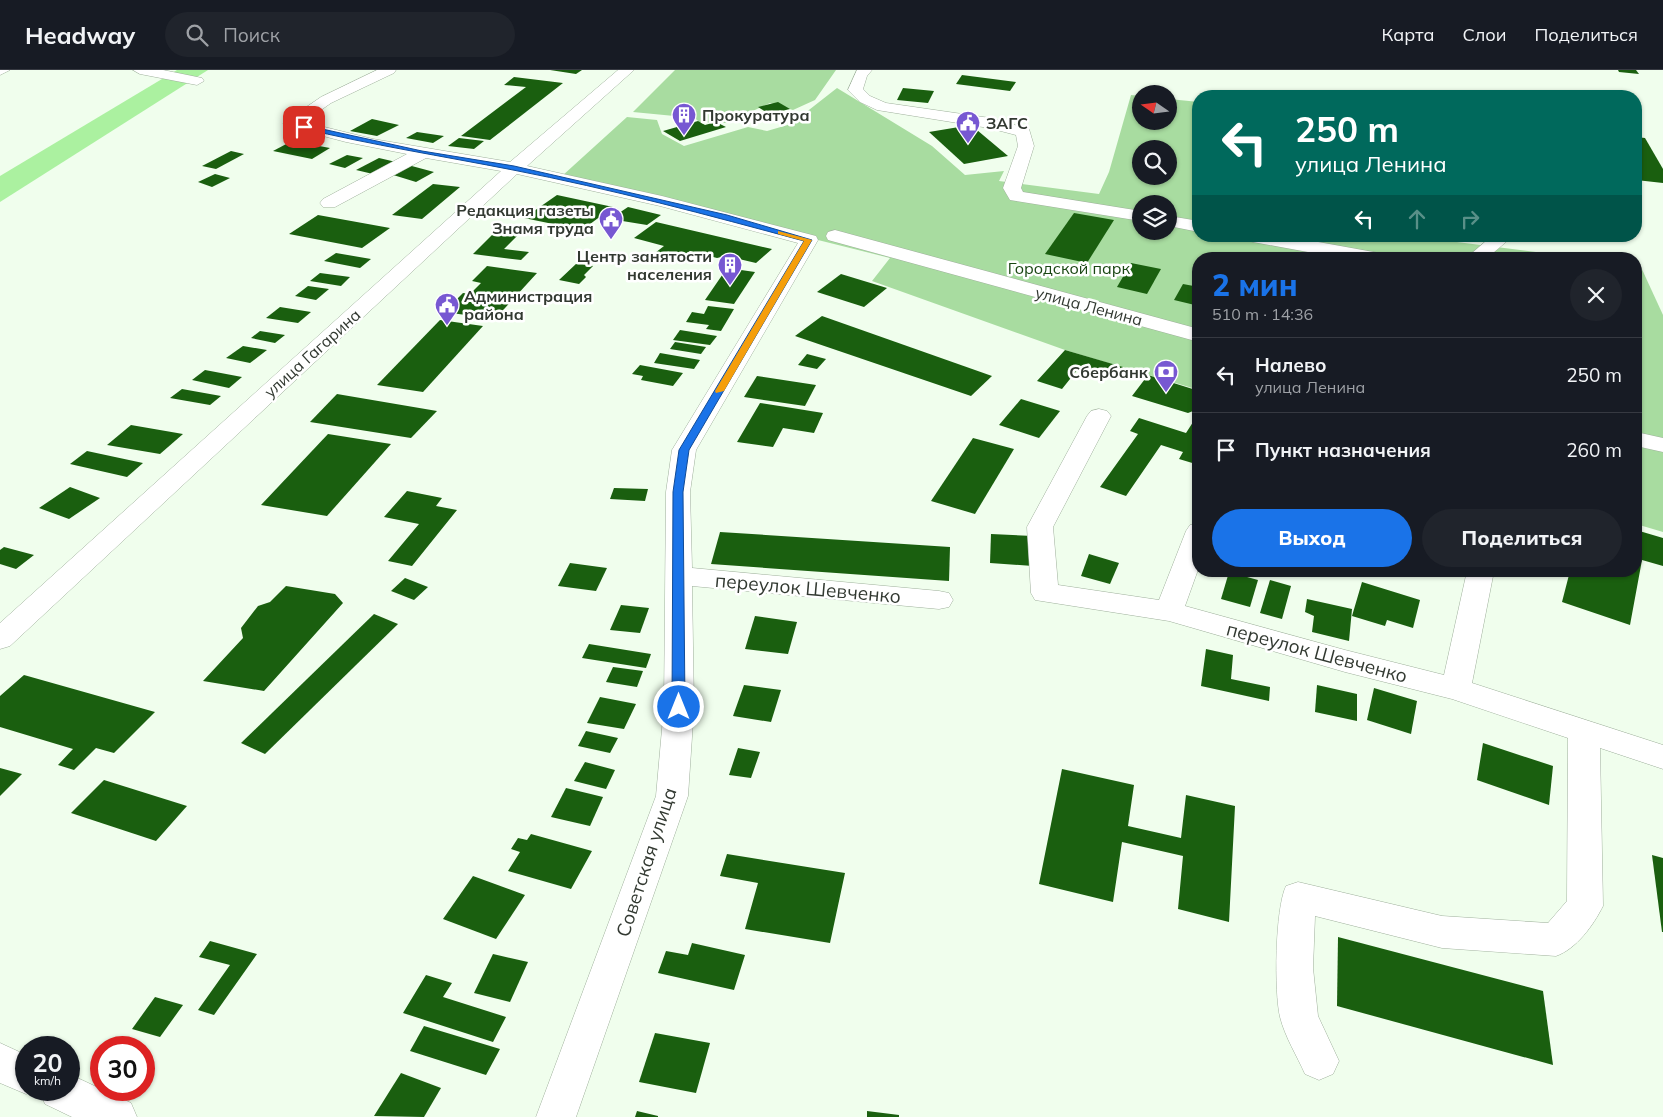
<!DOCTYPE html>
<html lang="ru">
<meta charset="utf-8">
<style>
body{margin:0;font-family:Mulish,sans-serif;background:#20242c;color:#f1f3f6;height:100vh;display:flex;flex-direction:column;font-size:19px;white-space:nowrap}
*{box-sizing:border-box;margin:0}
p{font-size:16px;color:#9ea1a6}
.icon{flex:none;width:28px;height:28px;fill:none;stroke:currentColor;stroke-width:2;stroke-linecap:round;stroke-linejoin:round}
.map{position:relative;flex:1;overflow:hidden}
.drawer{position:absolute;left:1192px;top:182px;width:450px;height:325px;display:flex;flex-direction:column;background:#171b24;border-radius:20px;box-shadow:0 1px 4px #0004}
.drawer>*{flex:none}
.guide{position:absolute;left:1192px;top:20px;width:450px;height:152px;border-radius:20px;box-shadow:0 1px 4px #0004;background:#00695c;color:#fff;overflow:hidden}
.needle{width:32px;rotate:284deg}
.buttons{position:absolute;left:1132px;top:15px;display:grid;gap:10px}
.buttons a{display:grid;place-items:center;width:45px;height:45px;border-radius:50%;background:#171b24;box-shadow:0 1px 4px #0004;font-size:25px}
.speed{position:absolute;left:15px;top:966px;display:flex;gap:10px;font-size:25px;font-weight:700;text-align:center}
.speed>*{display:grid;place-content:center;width:65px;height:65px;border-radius:50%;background:#171b24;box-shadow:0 1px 4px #0004;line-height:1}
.speed small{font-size:12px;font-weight:400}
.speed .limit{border:8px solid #d22;background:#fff;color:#111}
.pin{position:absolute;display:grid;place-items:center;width:42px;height:42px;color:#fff;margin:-21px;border-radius:10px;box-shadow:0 2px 8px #0006}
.me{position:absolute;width:55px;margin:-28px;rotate:0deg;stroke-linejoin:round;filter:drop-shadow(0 0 4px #0008)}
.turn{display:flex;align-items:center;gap:18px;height:105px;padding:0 20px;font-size:22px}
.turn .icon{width:65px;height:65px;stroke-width:2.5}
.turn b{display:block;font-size:35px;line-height:42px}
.lanes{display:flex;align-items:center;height:48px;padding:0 20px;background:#0003;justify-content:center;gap:25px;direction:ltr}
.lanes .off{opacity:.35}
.round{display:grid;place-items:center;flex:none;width:52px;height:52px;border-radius:26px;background:#20242c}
.overview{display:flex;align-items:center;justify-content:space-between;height:85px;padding:0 20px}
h1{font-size:30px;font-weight:800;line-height:38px;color:#1a73e8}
.cta{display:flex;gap:10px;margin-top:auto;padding:10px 20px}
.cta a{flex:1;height:58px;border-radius:30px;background:#1a73e8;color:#fff;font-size:20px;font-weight:800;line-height:58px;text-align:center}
.cta a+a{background:#20242c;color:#f1f3f6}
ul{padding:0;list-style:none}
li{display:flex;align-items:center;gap:15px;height:75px;padding:0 20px;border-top:1px solid #363941}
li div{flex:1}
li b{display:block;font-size:19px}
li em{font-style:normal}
header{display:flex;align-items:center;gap:30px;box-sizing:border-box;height:70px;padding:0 25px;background:#171b24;border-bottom:1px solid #363941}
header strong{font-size:24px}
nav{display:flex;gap:28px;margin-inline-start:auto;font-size:18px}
.search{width:350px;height:45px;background:#20242c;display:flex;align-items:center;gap:12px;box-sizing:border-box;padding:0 18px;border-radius:28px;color:#9ea1a6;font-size:19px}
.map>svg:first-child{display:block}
.green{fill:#a8dca0;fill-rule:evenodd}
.water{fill:#abf1a0}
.building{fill:#1a5f0f}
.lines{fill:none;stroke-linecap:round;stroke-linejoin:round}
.minor-casing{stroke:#9fb09c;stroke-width:1}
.minor{fill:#fff;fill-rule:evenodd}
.route{fill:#1a73e8;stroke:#114b97}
.slow{fill:#f59e0b}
.labels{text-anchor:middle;stroke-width:5;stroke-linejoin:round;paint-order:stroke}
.far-poi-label{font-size:16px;font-weight:bold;fill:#323931;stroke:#fff;text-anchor:start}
.far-park-label{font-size:16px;fill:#194612;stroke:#fff}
.far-street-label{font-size:16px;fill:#323931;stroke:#fff}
.street-label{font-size:19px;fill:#323931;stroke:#fff}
</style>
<header>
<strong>Headway</strong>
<div class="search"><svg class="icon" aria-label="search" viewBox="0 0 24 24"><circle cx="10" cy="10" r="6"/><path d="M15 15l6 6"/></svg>Поиск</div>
<nav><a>Карта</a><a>Слои</a><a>Поделиться</a></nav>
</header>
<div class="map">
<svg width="1663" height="1047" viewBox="0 0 1663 1047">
<rect width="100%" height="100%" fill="#f0feed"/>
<!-- green -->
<g class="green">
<polygon points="675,0 836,0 815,30 793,40 770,33 727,53 699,52 695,48 633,42"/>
<path d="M837,18L932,76L965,105L1004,101L999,111L1099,124L1109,102L1131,25L1141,26V51H1169V29L1199,32V166H1462L1463,170L1449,171L1591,189H1199V320L1065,280L872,211L890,188L562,106L627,47L657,50L662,64L684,76L748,57L767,61L791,54ZM1141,79H1169V106H1141ZM1141,134H1169V161H1141Z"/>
<polygon points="1636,194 1640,195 1663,245 1663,462 1636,454"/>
</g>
<!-- water -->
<polygon class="water" points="177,0 208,0 0,132 0,106"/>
<!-- building -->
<g class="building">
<polygon points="550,0 582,0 576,4"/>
<polygon points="1618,0 1636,0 1639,4 1619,2"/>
<polygon points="962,5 1016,12 1010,21 956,14"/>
<polygon points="514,7 563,13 490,70 461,66 526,17 504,15"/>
<polygon points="903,18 934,21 928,33 897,30"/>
<polygon points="778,32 790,39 769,44 758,37"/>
<polygon points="372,49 399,55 377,66 350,61"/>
<polygon points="698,51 705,55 716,52 726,57 680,71 663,61"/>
<polygon points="971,55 1008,86 964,94 929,62"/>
<polygon points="417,62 444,66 433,73 406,68"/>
<polygon points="1636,67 1645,68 1663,99 1663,113 1636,110"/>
<polygon points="459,68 484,71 474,79 448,76"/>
<polygon points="292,71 330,78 312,89 273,81"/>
<polygon points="231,81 244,84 216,99 202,96"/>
<polygon points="347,85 363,88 345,98 329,94"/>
<polygon points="379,88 396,92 373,104 356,100"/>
<polygon points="408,95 434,102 416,112 390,104"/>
<polygon points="215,104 230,108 212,117 198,112"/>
<polygon points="433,114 460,117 422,149 392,145"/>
<polygon points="557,125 613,137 582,160 524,148"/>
<polygon points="628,137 661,145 647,155 610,149"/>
<polygon points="1074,143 1114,150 1087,193 1045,184"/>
<polygon points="318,145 390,158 362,178 289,164"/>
<polygon points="656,152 772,179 756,193 726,186 717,188 690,181 679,189 655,183 664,176 634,168"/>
<polygon points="495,162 518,165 504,179 529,182 521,190 473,184"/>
<polygon points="336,183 371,189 360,198 324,191"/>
<polygon points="577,193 593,196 584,205 586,207 579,214 559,210"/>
<polygon points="1131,193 1161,199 1147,224 1117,217"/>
<polygon points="487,196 537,203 495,249 444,242 463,223 470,224 481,213 472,211"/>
<polygon points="727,198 755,202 734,234 705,230"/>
<polygon points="320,203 350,207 341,216 310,211"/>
<polygon points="841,204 887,218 864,237 817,222"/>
<polygon points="1183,214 1199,217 1199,236 1174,230"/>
<polygon points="308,216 329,219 316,230 295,226"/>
<polygon points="708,236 734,239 721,261 706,259 709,255 686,252 692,242 704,244"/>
<polygon points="280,237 311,242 298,253 266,248"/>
<polygon points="822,246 992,306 971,326 795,266"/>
<polygon points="440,250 483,256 423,322 377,315"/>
<polygon points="680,260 717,266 710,275 673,270"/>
<polygon points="260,261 285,265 275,273 251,268"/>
<polygon points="675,272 706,277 701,284 670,279"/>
<polygon points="243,276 267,280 250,293 226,288"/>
<polygon points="1065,280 1123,297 1113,310 1078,299 1062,319 1037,311"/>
<polygon points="660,283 700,290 694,299 654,293"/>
<polygon points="807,284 826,289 817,299 798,295"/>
<polygon points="640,295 683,303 673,316 641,310 643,306 632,304"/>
<polygon points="205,300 242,307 229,318 192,310"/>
<polygon points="1148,305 1199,321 1199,343 1193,341 1188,343 1132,326"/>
<polygon points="757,306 816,315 805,336 744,327"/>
<polygon points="182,319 221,326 210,335 170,328"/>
<polygon points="337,324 437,341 411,368 310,352"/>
<polygon points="1021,329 1060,341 1039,368 999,355"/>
<polygon points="760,333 786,337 823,343 814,363 783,358 773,377 737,372"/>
<polygon points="1139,348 1186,363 1195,349 1199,350 1199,395 1179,389 1183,382 1161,375 1126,426 1100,417 1138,364 1130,361"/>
<polygon points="131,355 183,364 160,384 107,375"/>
<polygon points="328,364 391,374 327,446 261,435"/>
<polygon points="973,368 1014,379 975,444 931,431"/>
<polygon points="87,381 143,393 127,407 70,394"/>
<polygon points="70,417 100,428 69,449 39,438"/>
<polygon points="614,418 648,419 645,431 610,429"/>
<polygon points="407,421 442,428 436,436 457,440 412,496 388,491 419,454 384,447"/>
<polygon points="1636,460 1663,468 1663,496 1642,490 1630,555 1562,532 1570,501 1636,501"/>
<polygon points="720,462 950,477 949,511 711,494"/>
<polygon points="991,464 1033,466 1033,496 990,493"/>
<polygon points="4,477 34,485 16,499 0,494 0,480"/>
<polygon points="1089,484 1119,493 1110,514 1081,506"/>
<polygon points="570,493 607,498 596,521 558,516"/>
<polygon points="1229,502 1258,510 1250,537 1221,529"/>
<polygon points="405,508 428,517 414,530 391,521"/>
<polygon points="1270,510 1291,516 1282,549 1260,543"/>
<polygon points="1362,512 1420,530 1413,558 1387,550 1385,556 1352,546"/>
<polygon points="286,516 335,524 343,533 264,621 203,611 243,568 241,558 258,536 270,532"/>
<polygon points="1307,529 1352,539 1349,571 1312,562 1314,546 1305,542"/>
<polygon points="621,535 649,538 640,563 610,560"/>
<polygon points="374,544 398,554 265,684 241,673"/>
<polygon points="755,546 797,552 788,584 745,579"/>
<polygon points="589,574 651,584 646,598 582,588"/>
<polygon points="1206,579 1233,585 1231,609 1270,617 1269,631 1201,616"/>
<polygon points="613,597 643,601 637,617 606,612"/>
<polygon points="24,605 155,642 114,683 96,678 74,700 58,695 73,679 0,657 0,626"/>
<polygon points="744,615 781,620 771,652 733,646"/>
<polygon points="1317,615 1357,624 1357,651 1315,642"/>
<polygon points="1374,618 1417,631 1411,664 1367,650"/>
<polygon points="600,627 636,634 624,659 587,653"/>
<polygon points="586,661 618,668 610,683 578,676"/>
<polygon points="1483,673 1553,696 1549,735 1477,710"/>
<polygon points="738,678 760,682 751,708 729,705"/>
<polygon points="585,692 615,700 606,719 574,711"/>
<polygon points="0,698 22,704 0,726"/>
<polygon points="1062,699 1134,715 1128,756 1181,768 1186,725 1235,736 1229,852 1178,839 1183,786 1122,772 1113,832 1039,814"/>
<polygon points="104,710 187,736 156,771 71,743"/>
<polygon points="566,718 603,727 590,756 551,747"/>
<polygon points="531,764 592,781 571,819 508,801 520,782 511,779 518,768 527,770"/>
<polygon points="727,784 845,803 830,873 745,859 758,813 720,806"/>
<polygon points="1652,785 1663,788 1663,862 1662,862"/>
<polygon points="473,806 525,825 496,869 443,849"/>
<polygon points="1338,867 1543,921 1553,995 1337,936"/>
<polygon points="210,871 257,884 214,945 198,940 230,895 199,887"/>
<polygon points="692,873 745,885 734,920 658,903 666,881 688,885"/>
<polygon points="493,884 528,892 510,932 474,923"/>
<polygon points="426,905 452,913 443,927 506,947 493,972 403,943"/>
<polygon points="155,927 183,935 160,967 132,959"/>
<polygon points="424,956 500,979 486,1005 410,981"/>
<polygon points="655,963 710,973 696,1023 639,1012"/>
<polygon points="401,1003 441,1018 424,1047 374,1046"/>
<polygon points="637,1041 658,1046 658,1047 635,1047"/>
<polygon points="867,1041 899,1045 899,1047 867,1047"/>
</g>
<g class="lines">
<defs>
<g id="minor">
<polygon points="0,0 10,0 0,5"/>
<polygon points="133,0 163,0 202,8 204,11 197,15 140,4"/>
<polygon points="377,0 396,0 394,3 331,33 304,52 373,69 510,92 618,0 634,0 527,96 662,126 816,166 818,170 696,380 690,422 692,498 939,521 949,523 953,530 949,537 939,539 692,516 694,637 688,726 576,1047 536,1047 656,726 664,637 666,422 672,380 798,173 660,136 517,104 10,576 0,579 0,553 501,101 426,88 335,137 323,137 320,133 323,129 407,84 346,72 285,56 283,53 321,27"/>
<polygon points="857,0 872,0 867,6 863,19 870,26 886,33 990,48 1029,59 1034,76 1021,118 1023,122 1141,141 1141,151 1010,130 1003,118 1018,76 1016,65 989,58 877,40 860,32 848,20"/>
<polygon points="1169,146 1199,151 1199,162 1169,156"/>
<polygon points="835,160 1199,259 1199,272 828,170 826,166 828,162"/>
<polygon points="1244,166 1285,166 1379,183 1386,185 1388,189 1346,189 1253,172 1246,170"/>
<polygon points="1492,166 1513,166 1486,189 1465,189"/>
<path d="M1099,339L1107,341L1111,346L1053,457L1058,515L1159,530L1186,461L1190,455L1199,453V497L1185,536L1345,580L1444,605L1467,501H1494L1472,613L1663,675V699L1600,678L1603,836C1593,856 1576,879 1556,886L1442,878L1315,846L1313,898L1318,946L1339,991L1333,1004L1319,1010L1305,1004C1297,986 1285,967 1280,947C1274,922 1275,839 1286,816L1298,812L1442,846L1548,853L1567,831L1568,668L1452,629L1345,602L1169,551L1035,530L1031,523L1027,457L1087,346L1091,341Z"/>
<polygon points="1636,362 1663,368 1663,382 1636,376"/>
<polygon points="0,973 26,985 26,1020 37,1020 26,1024 0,1013"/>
<polygon points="69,1004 131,1033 137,1047 72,1047 45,1034 39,1020 69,1020"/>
</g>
</defs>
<!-- minor casing -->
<use href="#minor" class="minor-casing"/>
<!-- minor -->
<use href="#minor" class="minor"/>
</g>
<!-- route -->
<path class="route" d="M304,55L422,81L514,96L727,145L812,170L689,380L683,422L685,637L683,641L679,642L672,637L673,422L679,380L804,171C708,145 611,119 513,100C442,86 372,75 301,58Z"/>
<!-- slow -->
<polygon class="slow" points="778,161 812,170 724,321 716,323 715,321 804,171 778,164"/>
<!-- icons -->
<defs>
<symbol id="building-pin" viewBox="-11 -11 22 30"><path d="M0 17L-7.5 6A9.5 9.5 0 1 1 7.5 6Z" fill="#7758d2" stroke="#fff"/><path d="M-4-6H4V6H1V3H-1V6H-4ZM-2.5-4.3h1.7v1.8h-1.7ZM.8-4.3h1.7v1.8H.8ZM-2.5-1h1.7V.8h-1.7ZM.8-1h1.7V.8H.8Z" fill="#fff"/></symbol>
<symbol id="civic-pin" viewBox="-11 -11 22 30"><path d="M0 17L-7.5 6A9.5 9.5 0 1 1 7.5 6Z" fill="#7758d2" stroke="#fff"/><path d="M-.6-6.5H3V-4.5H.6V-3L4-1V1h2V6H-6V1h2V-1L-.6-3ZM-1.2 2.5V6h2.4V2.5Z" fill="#fff"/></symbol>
<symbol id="bank-pin" viewBox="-11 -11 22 30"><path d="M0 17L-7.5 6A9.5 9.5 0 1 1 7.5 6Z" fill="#7758d2" stroke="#fff"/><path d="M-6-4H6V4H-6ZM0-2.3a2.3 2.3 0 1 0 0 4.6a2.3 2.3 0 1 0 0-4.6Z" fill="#fff"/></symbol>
</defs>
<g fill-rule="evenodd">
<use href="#building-pin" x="670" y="31" width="28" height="38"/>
<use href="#civic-pin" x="954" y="39" width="28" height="38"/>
<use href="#civic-pin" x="597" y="135" width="28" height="38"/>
<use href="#building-pin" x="716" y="181" width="28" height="38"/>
<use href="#civic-pin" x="433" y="221" width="28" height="38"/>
<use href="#bank-pin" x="1152" y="288" width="28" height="38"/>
</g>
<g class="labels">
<!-- far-poi labels -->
<g class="far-poi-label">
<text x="702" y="51">Прокуратура</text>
<text x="986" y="59">ЗАГС</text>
<text x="594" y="146" text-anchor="end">Редакция газеты<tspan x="594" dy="18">Знамя труда</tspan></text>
<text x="712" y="192" text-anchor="end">Центр занятости<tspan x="712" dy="18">населения</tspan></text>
<text x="464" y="232">Администрация<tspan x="464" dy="18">района</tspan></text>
<text x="1148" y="308" text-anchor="end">Сбербанк</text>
</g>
<!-- far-park labels -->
<g class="far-park-label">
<text x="1069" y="204">Городской парк</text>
</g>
<!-- far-street labels -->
<g class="far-street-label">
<text transform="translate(1089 236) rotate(15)" y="6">улица Ленина</text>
<text transform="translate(312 283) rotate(-42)" y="6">улица Гагарина</text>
</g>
<!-- street labels -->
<g class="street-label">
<text transform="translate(808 518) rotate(5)" y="7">переулок Шевченко</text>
<text transform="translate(1317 582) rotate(15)" y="7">переулок Шевченко</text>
<text transform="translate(646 792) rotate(-72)" y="7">Советская улица</text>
</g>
</g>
</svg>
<div class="buttons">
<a><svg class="needle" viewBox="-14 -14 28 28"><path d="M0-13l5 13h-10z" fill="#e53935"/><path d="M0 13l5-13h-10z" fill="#9ea1a6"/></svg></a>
<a><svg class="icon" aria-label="search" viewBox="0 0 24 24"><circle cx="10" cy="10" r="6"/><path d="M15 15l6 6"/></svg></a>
<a><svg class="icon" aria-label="layers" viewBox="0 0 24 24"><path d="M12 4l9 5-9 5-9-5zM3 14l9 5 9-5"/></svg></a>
</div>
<div class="speed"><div>20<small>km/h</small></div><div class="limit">30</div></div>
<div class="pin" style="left:304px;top:57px;background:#d93025"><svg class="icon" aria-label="arrive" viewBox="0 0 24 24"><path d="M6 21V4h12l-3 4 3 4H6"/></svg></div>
<svg class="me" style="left:679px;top:637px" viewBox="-20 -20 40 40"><circle r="17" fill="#1a73e8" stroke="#fff" stroke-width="3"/><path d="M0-11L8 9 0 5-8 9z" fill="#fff"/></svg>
<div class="guide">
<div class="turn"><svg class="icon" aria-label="left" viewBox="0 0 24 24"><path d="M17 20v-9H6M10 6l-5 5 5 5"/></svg><div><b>250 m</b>улица Ленина</div></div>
<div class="lanes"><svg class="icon" aria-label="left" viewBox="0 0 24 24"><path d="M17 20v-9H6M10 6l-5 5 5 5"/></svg><svg class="icon off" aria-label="ahead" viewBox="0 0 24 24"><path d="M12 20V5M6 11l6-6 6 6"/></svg><svg class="icon off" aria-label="right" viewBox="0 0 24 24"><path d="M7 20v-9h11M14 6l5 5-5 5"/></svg></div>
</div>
<section class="drawer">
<div class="overview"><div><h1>2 мин</h1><p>510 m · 14:36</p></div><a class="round"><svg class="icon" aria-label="close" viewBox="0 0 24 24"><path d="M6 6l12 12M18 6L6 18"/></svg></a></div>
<ul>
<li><svg class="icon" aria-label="left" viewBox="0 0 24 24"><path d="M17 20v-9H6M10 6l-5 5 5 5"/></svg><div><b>Налево</b><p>улица Ленина</p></div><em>250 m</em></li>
<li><svg class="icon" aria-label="arrive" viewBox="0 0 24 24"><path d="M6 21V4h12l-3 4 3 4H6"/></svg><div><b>Пункт назначения</b></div><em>260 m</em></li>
</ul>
<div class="cta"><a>Выход</a><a>Поделиться</a></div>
</section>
</div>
